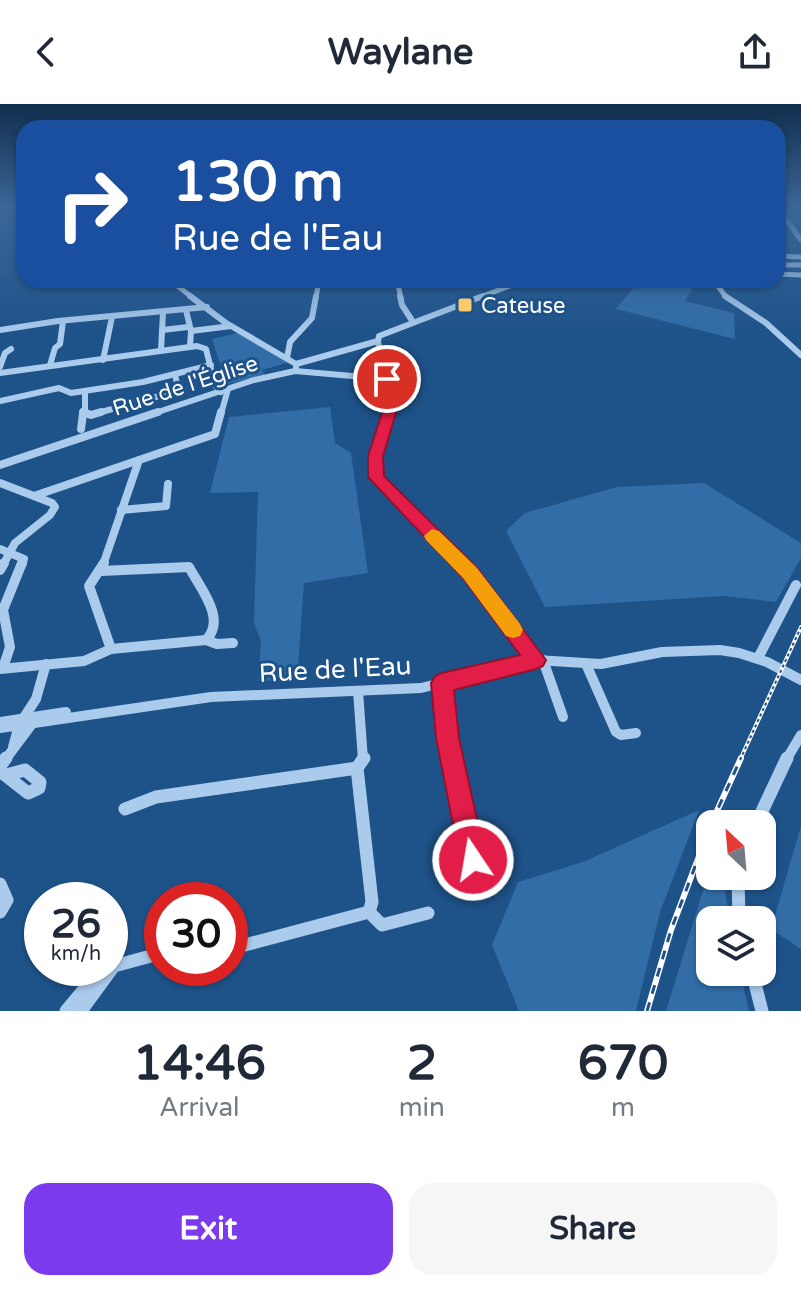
<!DOCTYPE html>
<meta charset="utf-8">
<style>
body{margin:0;font-family:"Varela Round",sans-serif;background:#f6f6f7;color:#1f2937;height:100vh;display:flex;flex-direction:column;font-size:30px;white-space:nowrap}
*{box-sizing:border-box;margin:0}
p{font-size:26px;color:#747a83}
.icon{flex:none;width:44px;height:44px;fill:none;stroke:currentColor;stroke-width:2;stroke-linecap:round;stroke-linejoin:round}
.map{position:relative;height:907px;overflow:hidden}
.side{display:flex;flex-direction:column;background:#fff;flex:1}
.side>*{flex:none}
.hud{position:absolute;left:16px;top:16px;width:770px;height:168px;border-radius:24px;box-shadow:0 2px 6px #0004;background:#1a4fa0;color:#fff;overflow:hidden}
.needle{width:52px;rotate:334deg}
.fabs{position:absolute;left:696px;top:706px;display:grid;gap:16px}
.fabs a{display:grid;place-items:center;width:80px;height:80px;border-radius:16px;background:#fff;box-shadow:0 2px 6px #0004;font-size:40px}
.speed{position:absolute;left:24px;top:778px;display:flex;gap:16px;font-size:40px;font-weight:700;text-align:center}
.speed>*{display:grid;place-content:center;width:104px;height:104px;border-radius:50%;background:#fff;box-shadow:0 2px 6px #0004;line-height:1}
.speed small{font-size:20px;font-weight:400}
.speed .limit{border:12px solid #d22;background:#fff;color:#111}
.pin{position:absolute;display:grid;place-items:center;width:68px;height:68px;color:#fff;margin:-34px;border:4px solid #fff;border-radius:50%;box-shadow:0 2px 8px #0007}
.me{position:absolute;width:88px;margin:-44px;rotate:348deg;stroke-linejoin:round;filter:drop-shadow(0 0 6px #0008)}
.turn{display:flex;align-items:center;gap:28px;height:168px;padding:0 24px;font-size:36px}
.turn .icon{width:104px;height:104px;stroke-width:2.5}
.turn b{display:block;font-size:56px;line-height:68px}
.eta{display:flex;justify-content:space-evenly;align-items:center;height:136px;text-align:center}
.eta b{font-size:48px;font-weight:800;line-height:56px}
.primary-button{display:flex;gap:16px;margin-top:auto;padding:16px 24px}
.primary-button a{flex:1;height:92px;border-radius:24px;background:#7c3aed;color:#fff;font-size:32px;font-weight:800;line-height:92px;text-align:center}
.primary-button a+a{background:#f6f6f7;color:#1f2937}
header{display:flex;justify-content:space-between;align-items:center;height:104px;padding:0 24px;background:#fff;font-size:36px;font-weight:800}
.map>svg:first-child{display:block}
.green{fill:#326da8}
.lines{fill:none;stroke-linecap:round;stroke-linejoin:round}
.minor-far4{stroke:#aacbec;stroke-width:5}
.minor-far3{stroke:#aacbec;stroke-width:6}
.minor-far2{stroke:#aacbec;stroke-width:8}
.minor-far1{stroke:#aacbec;stroke-width:10}
.minor{stroke:#aacbec;stroke-width:13}
.rail-far1-casing{stroke:#fff;stroke-width:4}
.rail-casing{stroke:#fff;stroke-width:6}
.rail-far1{stroke:#1e538a;stroke-width:2;stroke-dasharray:3;stroke-linecap:butt}
.rail{stroke:#1e538a;stroke-width:3;stroke-dasharray:9;stroke-linecap:butt}
.route{fill:#e11d48;stroke:#92132f;stroke-width:2}
.slow{fill:#f59e0b}
.poi-dot{fill:#fac969;stroke:#1e538a;stroke-width:3}
.labels{text-anchor:middle;stroke-width:6;stroke-linejoin:round;paint-order:stroke}
.far-poi-label{font-size:22px;fill:#fff;stroke:#1e538a;text-anchor:start}
.far-street-label{font-size:22px;fill:#fff;stroke:#1e538a}
.street-label{font-size:26px;fill:#fff;stroke:#1e538a}
</style>
<header><svg class="icon" aria-label="back" viewBox="0 0 24 24"><path d="M15 5l-7 7 7 7"/></svg>Waylane<svg class="icon" aria-label="share" viewBox="0 0 24 24"><path d="M12 15V3M7 8l5-5 5 5M5 13v7h14v-7"/></svg></header>
<div class="map">
<svg width="801" height="907" viewBox="0 0 801 907">
<rect width="100%" height="100%" fill="#1e538a"/>
<!-- green -->
<g class="green">
<polygon points="640,176 695,179 685,197 734,209 735,235 616,205"/>
<polygon points="238,229 290,258 262,266 265,271 227,280 212,235"/>
<polygon points="330,303 335,339 351,349 368,469 304,479 297,576 258,577 261,537 254,519 258,388 210,389 229,313"/>
<polygon points="704,379 801,439 801,454 776,498 724,492 545,503 506,427 525,409 617,383"/>
<polygon points="699,706 660,808 636,907 519,907 492,841 518,778 583,758"/>
<polygon points="801,722 801,845 771,825"/>
<polygon points="710,764 710,772 728,772 725,787 730,816 710,816 710,868 740,868 749,907 666,907"/>
</g>
<g class="lines">
<!-- minor-far4 -->
<g class="minor-far4">
<polyline points="778,104 801,136"/>
<polyline points="778,152 801,153"/>
<polyline points="782,161 801,161"/>
<polyline points="778,170 801,171"/>
<polyline points="170,176 193,194"/>
<polyline points="397,176 401,194"/>
<polyline points="713,176 727,194"/>
<polyline points="316,194 319,176"/>
<polyline points="478,194 525,176"/>
</g>
<!-- minor-far3 -->
<g class="minor-far3">
<polyline points="190,192 226,219 296,260 296,263"/>
<polyline points="400,192 402,201 413,218"/>
<polyline points="725,192 766,219 801,251"/>
<polyline points="186,206 191,227 190,242"/>
<polyline points="0,226 58,217 207,203"/>
<polyline points="162,226 188,223"/>
<polyline points="191,227 231,222"/>
<polyline points="378,237 389,310"/>
<polyline points="161,246 163,209"/>
<polyline points="287,254 290,238 312,214 316,192"/>
<polyline points="103,256 112,213"/>
<polyline points="296,260 378,237 379,232 483,192"/>
<polyline points="50,261 55,244 60,240 63,217"/>
<polyline points="0,263 5,249 11,245"/>
<polyline points="0,269 197,242 206,245 215,281 221,288"/>
<polyline points="0,297 59,284 71,289 143,278 211,261"/>
<polyline points="85,310 85,287"/>
<polyline points="94,310 174,288 178,285 175,270"/>
<polyline points="152,310 254,276 295,267 387,275"/>
<polyline points="221,310 228,285"/>
</g>
<!-- minor-far2 -->
<g class="minor-far2">
<polyline points="83,308 91,311 101,308"/>
<polyline points="389,308 376,356 376,373 462,461"/>
<polyline points="81,325 83,310"/>
<polyline points="0,361 158,308"/>
<polyline points="0,379 52,399 55,403 50,411 15,439 3,461"/>
<polyline points="34,392 215,330 221,308"/>
<polyline points="121,406 166,402 168,380"/>
<polyline points="0,445 24,455 22,461"/>
<polyline points="103,461 139,356"/>
</g>
<!-- minor-far1 -->
<g class="minor-far1">
<polyline points="104,459 89,482 111,545"/>
<polyline points="460,459 536,556"/>
<polyline points="0,466 4,459"/>
<path d="M101,467L189,463C200,484 227,515 206,536"/>
<polyline points="758,554 796,481"/>
<polyline points="543,556 563,613"/>
<polyline points="586,560 616,628 621,631 636,629"/>
<polyline points="3,564 10,543 3,506 22,459"/>
<polyline points="0,565 84,557 111,545 206,536 217,540 233,539"/>
<polyline points="442,579 452,656"/>
<polyline points="358,587 363,656"/>
<polyline points="0,618 66,608"/>
<polyline points="0,624 211,593 421,584 536,556 601,560 662,548 720,546 739,549 767,558 801,576"/>
<polyline points="13,643 19,621 36,595 46,560"/>
<polyline points="5,656 32,620"/>
<polyline points="786,656 801,631"/>
</g>
<!-- minor -->
<g class="minor">
<polyline points="452,654 479,786"/>
<polyline points="0,662 6,654"/>
<polyline points="0,667 28,689 39,684 40,678 25,666 6,671"/>
<polyline points="125,705 156,693 357,664 364,654"/>
<polyline points="756,720 787,654"/>
<polyline points="738,772 739,816"/>
<polyline points="0,780 7,796 0,808"/>
<polyline points="369,808 382,821 428,809"/>
<polyline points="230,845 369,808 372,798 357,664"/>
<polyline points="752,868 762,907"/>
<polyline points="66,907 102,864"/>
<polyline points="81,907 114,862 162,849"/>
</g>
<defs>
<g id="rail-far1">
<polyline points="799,102 801,105"/>
<polyline points="740,656 801,523"/>
</g>
<g id="rail">
<polyline points="711,720 741,654"/>
<polyline points="647,907 671,826 710,723"/>
</g>
</defs>
<!-- rail-far1 casing -->
<use href="#rail-far1" class="rail-far1-casing"/>
<!-- rail casing -->
<use href="#rail" class="rail-casing"/>
<!-- rail-far1 -->
<use href="#rail-far1" class="rail-far1"/>
<!-- rail -->
<use href="#rail" class="rail"/>
</g>
<!-- sky -->
<linearGradient id="sky" x2="0" y2="1"><stop stop-color="#102e4c"/><stop offset="0.45" stop-color="#3b6698"/><stop offset="1" stop-color="#3b6698" stop-opacity="0"/></linearGradient>
<rect width="801" height="229" fill="url(#sky)"/>
<!-- route -->
<polygon class="route" points="387,271 393,275 396,309 383,352 384,372 477,464 546,556 543,562 536,565 454,586 459,634 486,756 482,765 473,769 464,765 460,756 436,634 431,579 435,572 442,569 520,551 463,474 368,373 368,352 382,309 380,275"/>
<!-- slow -->
<polygon class="slow" points="432,425 439,427 477,464 520,520 523,526 520,532 513,534 506,532 463,474 426,436 424,432"/>
<!-- markers -->
<rect class="poi-dot" x="457" y="193" width="16" height="16" rx="4"/>
<g class="labels">
<!-- far-poi labels -->
<g class="far-poi-label">
<text x="481" y="209">Cateuse</text>
</g>
<!-- far-street labels -->
<g class="far-street-label">
<text transform="translate(185 281) rotate(-18)" y="8">Rue de l'Église</text>
</g>
<!-- street labels -->
<g class="street-label">
<text transform="translate(335 565) rotate(-3)" y="9">Rue de l'Eau</text>
</g>
</g>
</svg>
<div class="fabs">
<a><svg class="needle" viewBox="-14 -14 28 28"><path d="M0-13l5 13h-10z" fill="#e53935"/><path d="M0 13l5-13h-10z" fill="#747a83"/></svg></a>
<a><svg class="icon" aria-label="layers" viewBox="0 0 24 24"><path d="M12 4l9 5-9 5-9-5zM3 14l9 5 9-5"/></svg></a>
</div>
<div class="speed"><div>26<small>km/h</small></div><div class="limit">30</div></div>
<div class="pin" style="left:387px;top:275px;background:#d93025"><svg class="icon" aria-label="arrive" viewBox="0 0 24 24"><path d="M6 21V4h12l-3 4 3 4H6"/></svg></div>
<svg class="me" style="left:473px;top:756px" viewBox="-20 -20 40 40"><circle r="17" fill="#e11d48" stroke="#fff" stroke-width="3"/><path d="M0-11L8 9 0 5-8 9z" fill="#fff"/></svg>
<div class="hud">
<div class="turn"><svg class="icon" aria-label="right" viewBox="0 0 24 24"><path d="M7 20v-9h11M14 6l5 5-5 5"/></svg><div><b>130 m</b>Rue de l'Eau</div></div>
</div>
</div>
<section class="side">
<div class="eta">
<div><b>14:46</b><p>Arrival</p></div>
<div><b>2</b><p>min</p></div>
<div><b>670</b><p>m</p></div>
</div>
<div class="primary-button"><a>Exit</a><a>Share</a></div>
</section>
